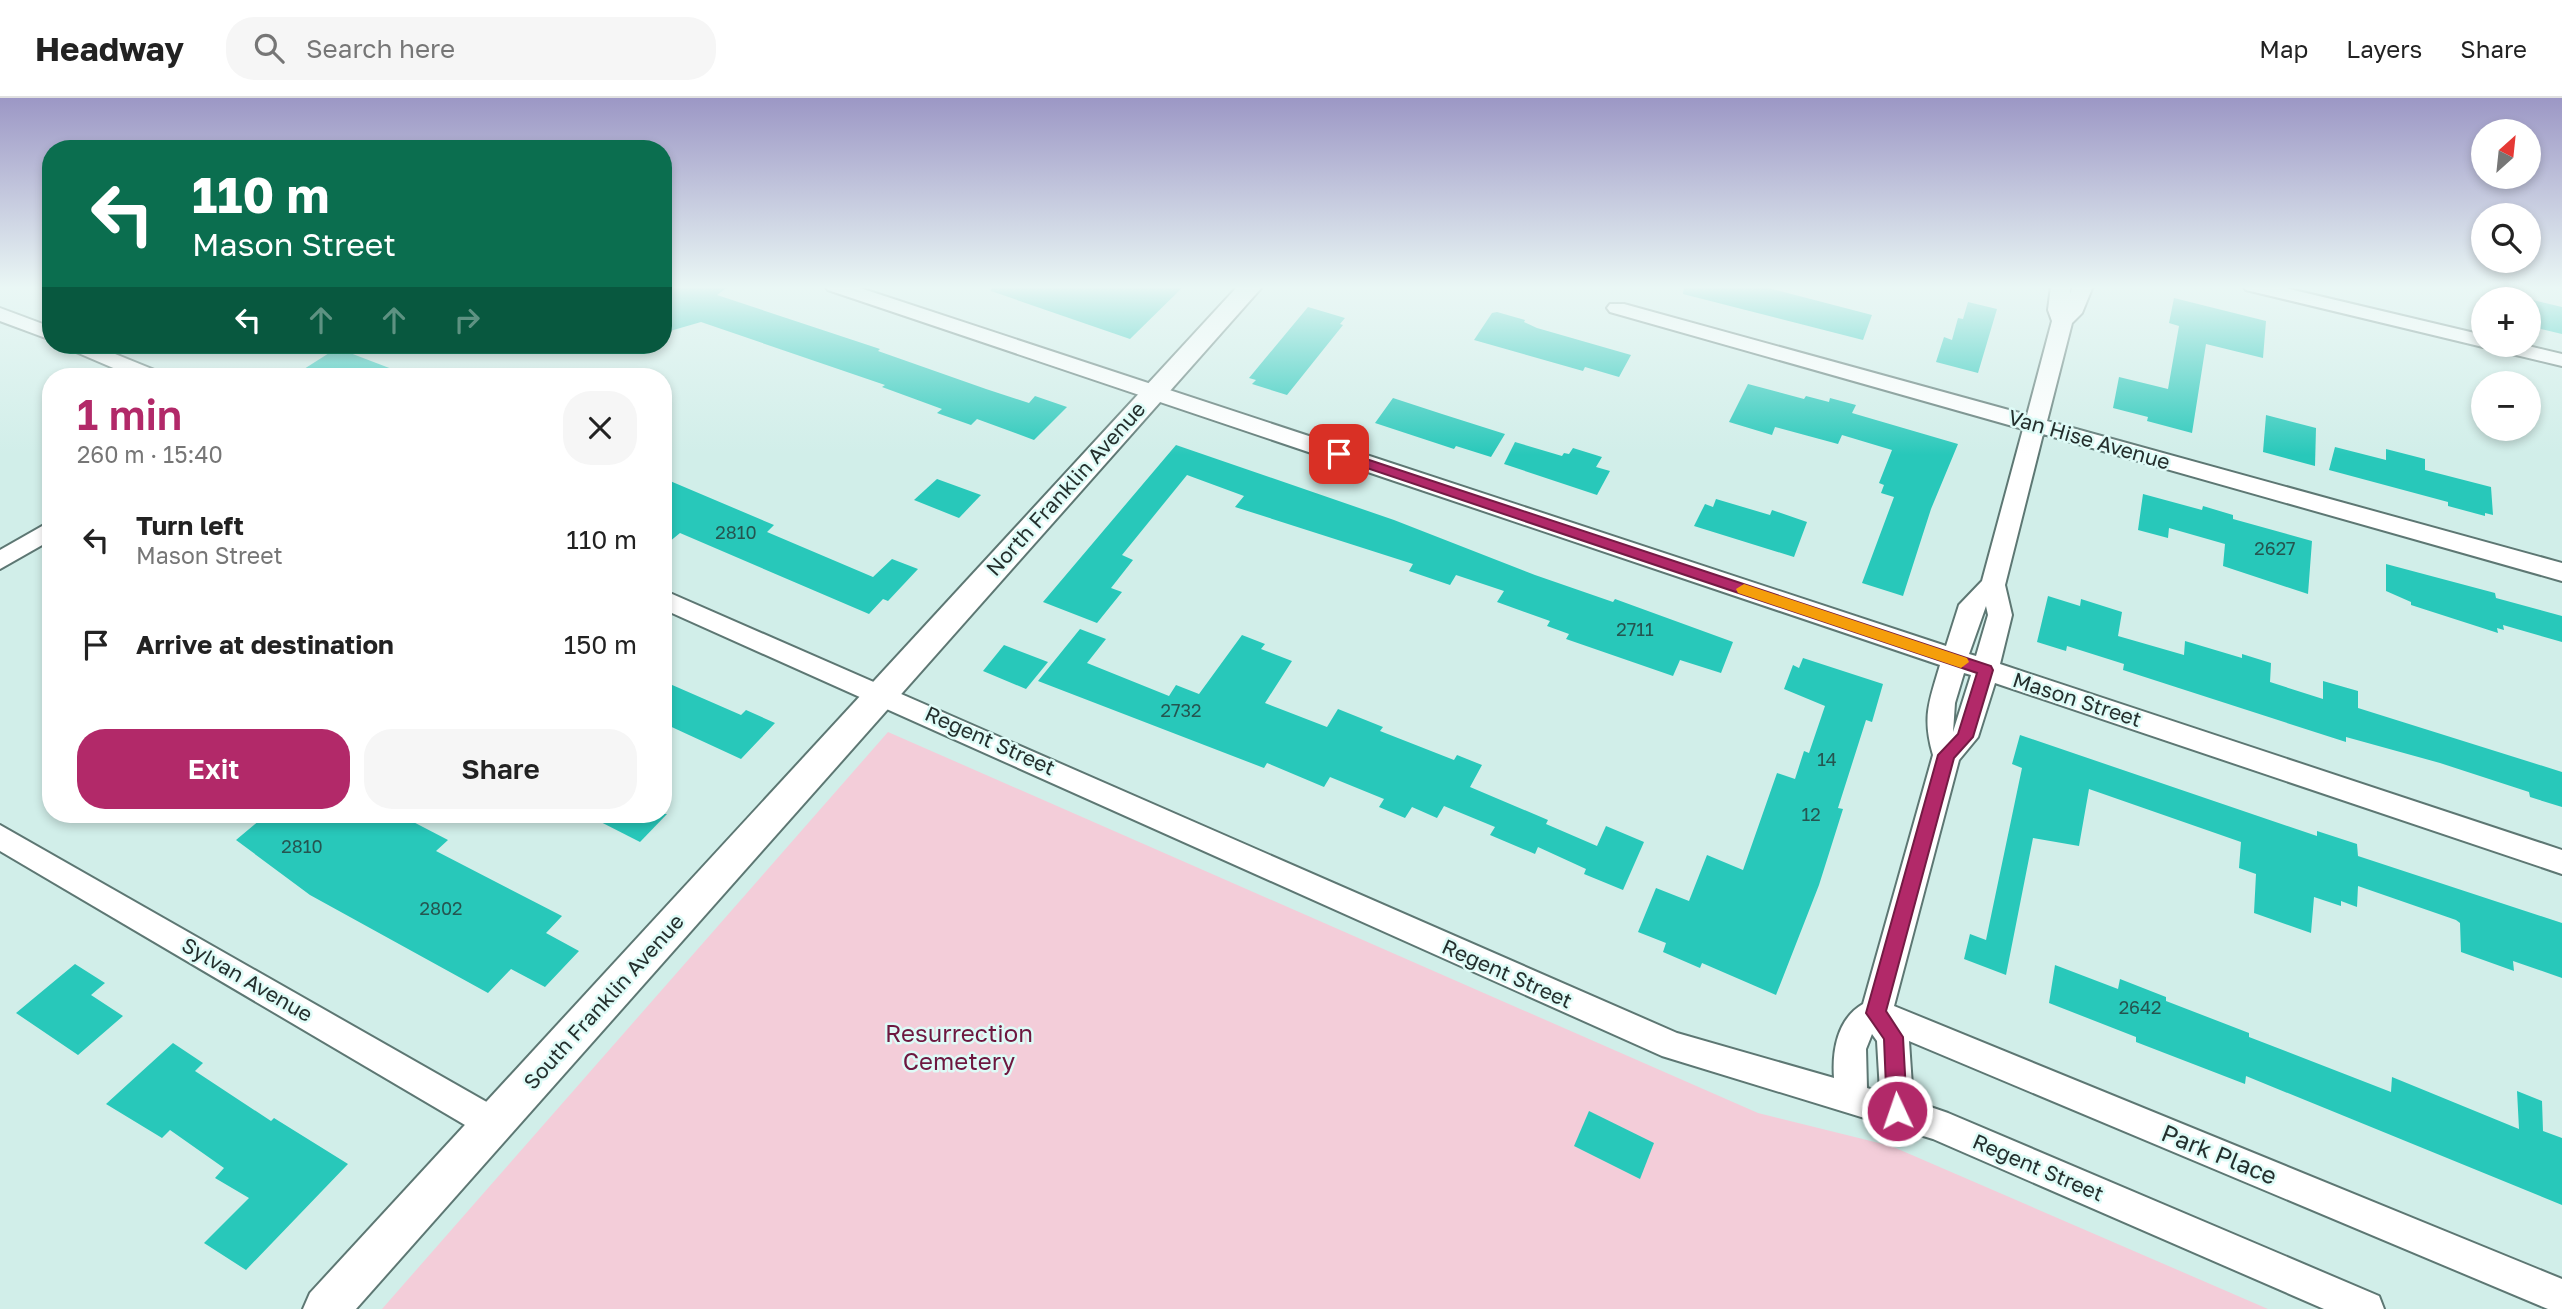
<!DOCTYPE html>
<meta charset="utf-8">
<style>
body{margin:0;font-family:"Golos Text",sans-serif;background:#f6f6f6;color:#222;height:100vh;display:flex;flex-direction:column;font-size:26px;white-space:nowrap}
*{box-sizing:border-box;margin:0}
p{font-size:23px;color:#767676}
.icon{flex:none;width:38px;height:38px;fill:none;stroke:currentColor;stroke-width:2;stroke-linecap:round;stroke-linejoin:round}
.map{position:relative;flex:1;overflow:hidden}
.details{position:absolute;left:42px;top:270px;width:630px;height:455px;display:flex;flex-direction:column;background:#fff;border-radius:28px;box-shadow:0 4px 10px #0003}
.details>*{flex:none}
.hud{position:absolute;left:42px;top:42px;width:630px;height:214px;border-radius:28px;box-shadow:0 4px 10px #0003;background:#0b6e4f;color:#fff;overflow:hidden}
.needle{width:46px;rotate:27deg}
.buttons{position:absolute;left:2471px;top:21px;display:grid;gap:14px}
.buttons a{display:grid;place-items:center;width:70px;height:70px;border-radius:50%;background:#fff;box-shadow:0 4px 10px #0003;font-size:35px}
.pin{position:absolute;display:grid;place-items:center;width:60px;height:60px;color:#fff;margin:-30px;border-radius:14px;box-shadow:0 4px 10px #0006}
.me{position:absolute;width:77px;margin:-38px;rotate:357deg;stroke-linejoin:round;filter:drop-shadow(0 0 5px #0008)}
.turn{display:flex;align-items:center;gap:24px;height:147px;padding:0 35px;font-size:32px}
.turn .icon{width:91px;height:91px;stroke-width:2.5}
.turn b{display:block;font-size:49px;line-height:60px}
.lanes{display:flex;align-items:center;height:66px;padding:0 35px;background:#0003;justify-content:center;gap:35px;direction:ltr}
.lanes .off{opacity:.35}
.round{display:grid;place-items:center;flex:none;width:74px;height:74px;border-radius:28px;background:#f6f6f6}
.head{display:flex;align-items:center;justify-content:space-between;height:119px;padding:0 35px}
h1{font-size:42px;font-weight:600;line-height:52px;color:#b22969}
.primary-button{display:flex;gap:14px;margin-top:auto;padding:14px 35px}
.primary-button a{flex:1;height:80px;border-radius:28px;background:#b22969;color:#fff;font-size:28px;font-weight:600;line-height:80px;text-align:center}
.primary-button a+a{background:#f6f6f6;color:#222}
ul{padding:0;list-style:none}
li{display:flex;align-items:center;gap:21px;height:105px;padding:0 35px}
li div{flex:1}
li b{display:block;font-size:26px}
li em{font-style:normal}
header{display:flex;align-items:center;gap:42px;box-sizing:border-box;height:98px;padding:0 35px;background:#fff;border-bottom:2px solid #e0e0e0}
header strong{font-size:33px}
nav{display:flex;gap:38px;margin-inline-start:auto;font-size:24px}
.search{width:490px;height:63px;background:#f6f6f6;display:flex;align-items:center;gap:18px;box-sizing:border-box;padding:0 24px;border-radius:28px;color:#767676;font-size:26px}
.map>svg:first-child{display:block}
.green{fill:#f3cdd9}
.building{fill:#28c8ba}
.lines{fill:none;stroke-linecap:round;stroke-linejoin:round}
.minor-casing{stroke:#5d7773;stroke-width:4}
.tertiary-casing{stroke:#5d7773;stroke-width:4}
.minor{fill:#fff;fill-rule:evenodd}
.tertiary{fill:#fff;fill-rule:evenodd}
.route{fill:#b22969;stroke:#741b44;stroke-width:2}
.slow{fill:#f59e0b}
.labels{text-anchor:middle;stroke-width:5;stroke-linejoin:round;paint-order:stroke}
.number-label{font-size:18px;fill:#255550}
.street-label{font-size:21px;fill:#242f2d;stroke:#defbf7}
.near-park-label{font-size:24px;fill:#6d173f;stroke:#defbf7}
.near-street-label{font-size:24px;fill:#242f2d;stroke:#defbf7}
</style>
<header>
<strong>Headway</strong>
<div class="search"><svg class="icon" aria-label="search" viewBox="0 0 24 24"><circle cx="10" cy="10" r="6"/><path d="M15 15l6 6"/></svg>Search here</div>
<nav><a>Map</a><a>Layers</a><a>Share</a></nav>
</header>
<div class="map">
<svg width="2562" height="1211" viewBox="0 0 2562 1211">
<rect width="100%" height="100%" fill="#d1eee9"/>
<!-- green -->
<polygon class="green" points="888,634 1758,1015 1891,1048 2268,1211 382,1211"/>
<!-- building -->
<g class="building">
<polygon points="673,188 729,188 717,197 880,251 878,253 986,291 1029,305 1035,298 1067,309 1034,342 977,321 971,327 937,315 942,311 882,289 885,287 701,224 663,235 663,195"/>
<polygon points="992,188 1184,188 1130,241 991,193"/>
<polygon points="1684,188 1761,188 1872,217 1863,242 1683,196"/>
<polygon points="2174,200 2266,223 2263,260 2206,246 2192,335 2147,323 2148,319 2113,310 2119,279 2168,291 2179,228 2169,225"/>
<polygon points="2529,201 2562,209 2562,236 2529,228"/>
<polygon points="1968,204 1997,211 1978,275 1936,264 1944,239 1952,242 1958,220 1963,221"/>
<polygon points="1308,209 1345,220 1340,226 1343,227 1287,297 1252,286 1256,282 1249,280"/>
<polygon points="1497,214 1525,222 1524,224 1537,230 1631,257 1619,279 1585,269 1583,273 1474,242 1492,215"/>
<polygon points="337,250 405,276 405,278 293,278"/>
<polygon points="1748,286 1804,301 1806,298 1829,304 1830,300 1856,307 1852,315 1958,346 1931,411 1903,498 1862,485 1894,399 1881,395 1884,387 1879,385 1892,352 1842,337 1838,346 1775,329 1772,337 1729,324"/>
<polygon points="1393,300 1442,316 1505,336 1491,359 1456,348 1454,351 1375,325"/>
<polygon points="2266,317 2316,330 2315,368 2263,354"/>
<polygon points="1515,344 1562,358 1564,355 1569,356 1573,350 1602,359 1596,369 1610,373 1597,397 1504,366"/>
<polygon points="1176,347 1394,422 1535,477 1613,504 1615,501 1733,544 1721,575 1680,562 1673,578 1566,541 1569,536 1547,528 1550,523 1497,504 1504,493 1456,477 1450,487 1409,473 1413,466 1235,409 1244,398 1187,377 1122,457 1133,462 1111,490 1122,494 1097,525 1043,504"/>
<polygon points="2335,349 2386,362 2386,351 2425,361 2425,372 2491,389 2493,417 2485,415 2485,418 2448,408 2448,404 2329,372"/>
<polygon points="663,380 774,427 767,434 873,479 892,461 918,471 888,503 883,501 869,516 680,435 663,449"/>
<polygon points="937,381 981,397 959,420 914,402"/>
<polygon points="2143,396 2202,412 2203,408 2233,417 2233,421 2312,443 2308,496 2223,468 2225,446 2169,430 2168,440 2138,432"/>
<polygon points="1716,401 1770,417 1772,412 1807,424 1794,459 1694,428 1705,406 1713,409"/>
<polygon points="2386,466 2495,495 2496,500 2562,518 2562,544 2503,527 2504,532 2497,530 2498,535 2411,507 2411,504 2386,493"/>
<polygon points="2048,498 2080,508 2081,501 2122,514 2118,538 2184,557 2185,543 2242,560 2242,556 2271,565 2270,584 2323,601 2323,583 2358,593 2358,610 2562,674 2562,709 2530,699 2529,694 2440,665 2346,639 2346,644 2123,572 2124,566 2067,548 2066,553 2037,544"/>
<polygon points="1080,531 1106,541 1087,565 1169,598 1176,587 1199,596 1242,537 1265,546 1261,551 1292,563 1265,605 1327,629 1338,611 1383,629 1380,633 1454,662 1457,657 1482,667 1470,689 1548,722 1546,726 1597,748 1606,728 1644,744 1623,792 1584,776 1586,771 1538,749 1535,756 1490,737 1495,729 1444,708 1437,720 1412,709 1405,720 1379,709 1384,701 1330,679 1324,689 1267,665 1264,670 1038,583"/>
<polygon points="1004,547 1048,564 1026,591 983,573"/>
<polygon points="1803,560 1883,586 1872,624 1866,622 1838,710 1843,711 1819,787 1776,897 1702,865 1700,870 1663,854 1666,845 1638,834 1656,790 1689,803 1707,757 1743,772 1777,675 1795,681 1804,653 1809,655 1825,608 1784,591 1793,567 1799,570"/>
<polygon points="663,583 741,617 746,612 775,625 741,661 663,625"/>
<polygon points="2020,637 2317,738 2317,733 2357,746 2358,758 2562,825 2562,880 2513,863 2514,873 2461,854 2460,825 2456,822 2358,788 2357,809 2341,803 2341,808 2314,799 2311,835 2254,815 2256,776 2239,770 2241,744 2089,691 2079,748 2033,740 2006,877 1964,861 1970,836 1986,842 2022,670 2012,666"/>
<polygon points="267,716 398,716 448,742 436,753 562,818 546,835 579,853 545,889 511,871 488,895 310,797 236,742"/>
<polygon points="585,716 667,716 640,744"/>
<polygon points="75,866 105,885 91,897 123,918 78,957 16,915"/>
<polygon points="2055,867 2118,891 2120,881 2166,899 2166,903 2249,935 2249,939 2391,994 2392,979 2519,1031 2517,993 2542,1003 2543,1033 2562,1040 2562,1107 2246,978 2245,986 2136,944 2136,939 2049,905"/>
<polygon points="173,945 203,965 195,973 271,1023 274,1020 348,1066 246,1172 204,1145 249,1100 215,1080 224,1070 170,1032 162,1040 106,1006"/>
<polygon points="1589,1013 1654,1045 1640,1081 1574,1048"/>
</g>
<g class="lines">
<defs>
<g id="minor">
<path d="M825,188H854L1946,548L1959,507L1982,483L2023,331L1610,214L1607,210L1610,206H1624L2027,317L2052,223L2048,212L2051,188H2071L2070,196L2073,188H2093L2082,215L2072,225L2047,323L2562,465V483L2043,336L2005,487L2012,517L2000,566L2562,752V776L1995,585L1978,639L1959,662L1894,908L2562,1181V1211H2548L1909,943L1913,1003L1948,1015L2379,1198L2384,1211H2324L1933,1041L1662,958L663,511V492L1677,935L1834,980C1832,953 1837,921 1863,906L1933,657C1922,619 1929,604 1940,567L828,192ZM1986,508L1988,517L1976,558L1969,556ZM1964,575L1971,577L1953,634L1955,605ZM1872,936L1877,943L1880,994L1867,990L1866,951Z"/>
<polygon points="2243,188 2277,188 2483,237 2483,247 2524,247 2562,256 2562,268 2491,251 2488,248 2483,249 2246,192"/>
<polygon points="0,210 51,229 51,242 0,223"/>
<polygon points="66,247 93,247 157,273 161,278 132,278 69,251"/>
<polygon points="51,423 51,442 0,471 0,452"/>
<polygon points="0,727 506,1015 510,1026 506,1037 494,1042 482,1037 0,753"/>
</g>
<polygon id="tertiary" points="1238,188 1263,188 356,1211 303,1211 310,1195"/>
</defs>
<!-- minor casing -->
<use href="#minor" class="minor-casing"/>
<!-- tertiary casing -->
<use href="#tertiary" class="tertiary-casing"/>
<!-- minor -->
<use href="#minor" class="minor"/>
<!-- tertiary -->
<use href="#tertiary" class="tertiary"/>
</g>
<!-- sky -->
<linearGradient id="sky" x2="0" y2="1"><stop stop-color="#9c97c5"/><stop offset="0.53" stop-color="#eaf7f5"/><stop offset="1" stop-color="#eaf7f5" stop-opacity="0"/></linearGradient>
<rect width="2562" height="357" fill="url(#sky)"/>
<!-- route -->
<polygon class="route" points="1339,352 1991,568 1993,572 1973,639 1954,660 1886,913 1903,939 1907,1013 1904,1020 1897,1023 1890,1020 1887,1013 1884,941 1866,915 1938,657 1958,636 1977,575 1334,359 1332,356"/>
<!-- slow -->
<polygon class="slow" points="1744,486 1967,560 1969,564 1961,570 1738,495 1736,491"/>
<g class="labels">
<!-- number labels -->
<g class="number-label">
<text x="736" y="441">2810</text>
<text x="2275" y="457">2627</text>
<text x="1635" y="538">2711</text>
<text x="1181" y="619">2732</text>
<text x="1827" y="668">14</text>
<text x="1811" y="723">12</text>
<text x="302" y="755">2810</text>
<text x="441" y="817">2802</text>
<text x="2140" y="916">2642</text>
</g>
<!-- street labels -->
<g class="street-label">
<text transform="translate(2089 342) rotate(16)" y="7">Van Hise Avenue</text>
<text transform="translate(1066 391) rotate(-48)" y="7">North Franklin Avenue</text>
<text transform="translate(2077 602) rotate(18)" y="7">Mason Street</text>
<text transform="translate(990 643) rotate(24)" y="7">Regent Street</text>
<text transform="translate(1507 876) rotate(24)" y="7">Regent Street</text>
<text transform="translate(247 882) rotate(30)" y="7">Sylvan Avenue</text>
<text transform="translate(604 904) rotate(-48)" y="7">South Franklin Avenue</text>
<text transform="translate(2038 1070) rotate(23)" y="7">Regent Street</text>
</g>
<!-- near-park labels -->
<g class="near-park-label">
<text x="959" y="944">Resurrection<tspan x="959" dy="28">Cemetery</tspan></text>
</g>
<!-- near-street labels -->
<g class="near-street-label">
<text transform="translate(2219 1057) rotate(22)" y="8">Park Place</text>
</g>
</g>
</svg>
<div class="buttons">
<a><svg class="needle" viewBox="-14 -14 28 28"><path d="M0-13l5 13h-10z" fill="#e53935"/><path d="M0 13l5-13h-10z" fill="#767676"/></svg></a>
<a><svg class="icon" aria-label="search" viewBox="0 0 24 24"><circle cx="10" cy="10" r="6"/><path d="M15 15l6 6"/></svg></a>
<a>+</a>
<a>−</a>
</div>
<div class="pin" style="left:1339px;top:356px;background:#d93025"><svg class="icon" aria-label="arrive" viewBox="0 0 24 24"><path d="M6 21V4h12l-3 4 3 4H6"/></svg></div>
<svg class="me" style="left:1897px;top:1013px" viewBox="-20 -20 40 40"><circle r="17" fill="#b22969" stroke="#fff" stroke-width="3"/><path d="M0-11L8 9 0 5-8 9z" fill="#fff"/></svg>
<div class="hud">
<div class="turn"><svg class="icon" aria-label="left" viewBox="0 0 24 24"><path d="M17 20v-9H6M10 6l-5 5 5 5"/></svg><div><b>110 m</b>Mason Street</div></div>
<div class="lanes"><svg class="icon" aria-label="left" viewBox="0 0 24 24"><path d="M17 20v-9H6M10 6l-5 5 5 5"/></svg><svg class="icon off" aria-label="ahead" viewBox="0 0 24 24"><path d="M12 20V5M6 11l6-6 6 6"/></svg><svg class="icon off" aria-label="ahead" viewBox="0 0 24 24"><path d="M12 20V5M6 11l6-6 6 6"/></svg><svg class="icon off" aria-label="right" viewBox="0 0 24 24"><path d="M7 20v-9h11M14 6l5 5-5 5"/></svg></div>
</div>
<section class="details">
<div class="head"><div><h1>1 min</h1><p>260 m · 15:40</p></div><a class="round"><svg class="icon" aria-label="close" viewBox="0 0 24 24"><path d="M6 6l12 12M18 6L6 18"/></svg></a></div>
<ul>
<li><svg class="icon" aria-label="left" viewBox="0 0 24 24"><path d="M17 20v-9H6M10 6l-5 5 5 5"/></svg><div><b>Turn left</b><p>Mason Street</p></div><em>110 m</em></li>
<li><svg class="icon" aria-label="arrive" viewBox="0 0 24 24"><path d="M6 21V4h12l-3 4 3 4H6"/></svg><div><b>Arrive at destination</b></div><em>150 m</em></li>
</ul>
<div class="primary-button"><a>Exit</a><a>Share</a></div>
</section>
</div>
